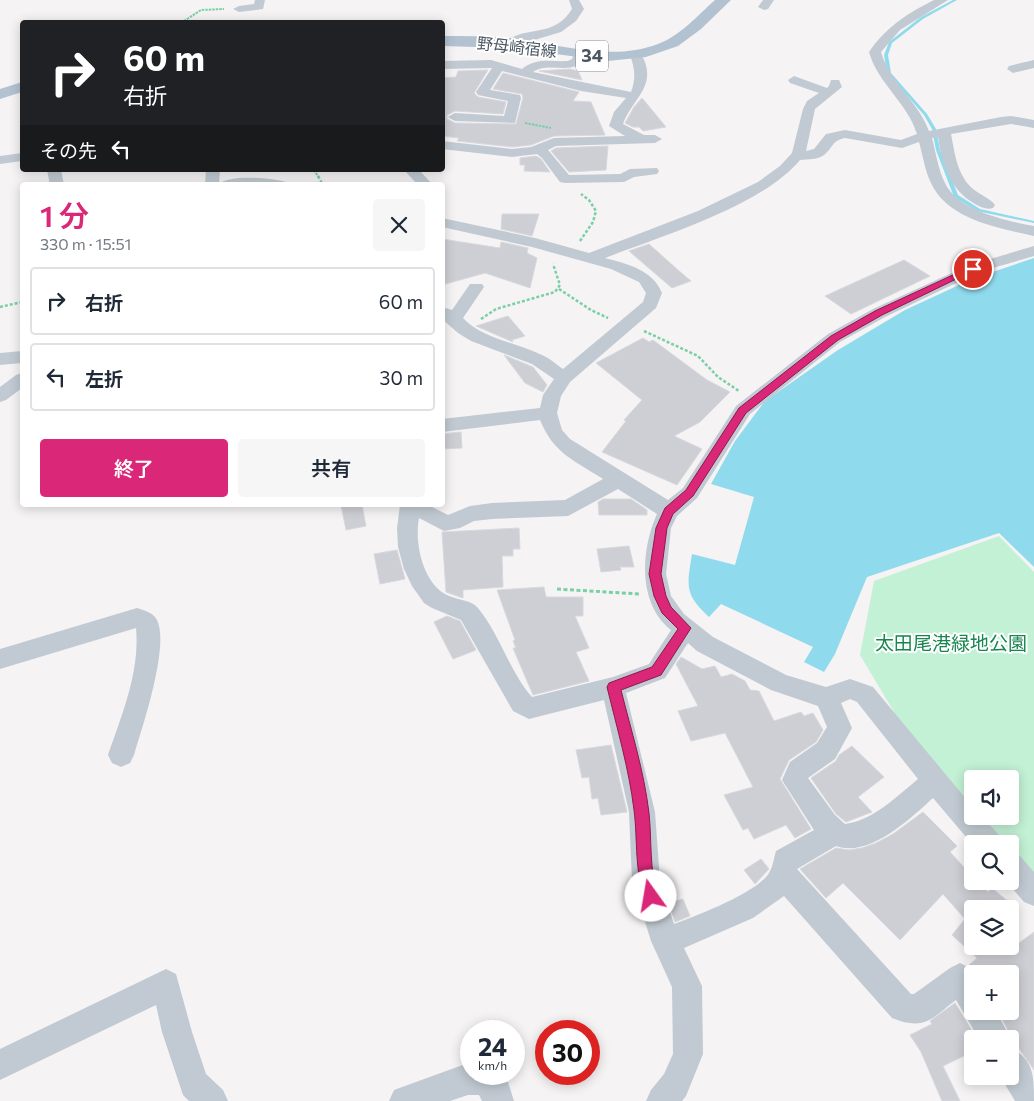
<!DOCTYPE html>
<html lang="ja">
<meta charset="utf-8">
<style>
body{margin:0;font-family:Commissioner,"Noto Sans JP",sans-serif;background:#f6f6f7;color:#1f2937;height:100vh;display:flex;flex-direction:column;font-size:19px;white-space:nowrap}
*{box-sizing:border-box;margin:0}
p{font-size:16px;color:#747a83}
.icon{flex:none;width:28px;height:28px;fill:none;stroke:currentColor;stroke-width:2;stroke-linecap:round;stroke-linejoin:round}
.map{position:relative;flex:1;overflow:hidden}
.panel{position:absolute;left:20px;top:182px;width:425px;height:325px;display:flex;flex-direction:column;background:#fff;border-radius:5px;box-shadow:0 2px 12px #0003}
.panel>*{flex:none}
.banner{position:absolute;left:20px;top:20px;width:425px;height:152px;border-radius:5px;box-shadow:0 2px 12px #0003;background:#202124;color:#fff;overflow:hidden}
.fabs{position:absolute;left:964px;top:770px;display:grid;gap:10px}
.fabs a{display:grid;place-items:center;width:55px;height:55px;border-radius:5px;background:#fff;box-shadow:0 2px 12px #0003;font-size:25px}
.speed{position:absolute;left:460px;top:1020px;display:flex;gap:10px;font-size:25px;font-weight:700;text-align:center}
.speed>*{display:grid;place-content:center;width:65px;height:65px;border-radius:50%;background:#fff;box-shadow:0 2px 12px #0003;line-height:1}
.speed small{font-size:12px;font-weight:400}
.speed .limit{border:8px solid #d22;background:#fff;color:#111}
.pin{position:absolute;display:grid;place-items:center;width:42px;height:42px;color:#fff;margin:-21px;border:2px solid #fff;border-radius:50%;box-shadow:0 1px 5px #0007}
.me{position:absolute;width:55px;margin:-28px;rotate:347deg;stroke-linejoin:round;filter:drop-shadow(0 0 4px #0008)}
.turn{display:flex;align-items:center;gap:18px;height:105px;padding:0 20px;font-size:22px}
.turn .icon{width:65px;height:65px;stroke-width:2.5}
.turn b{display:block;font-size:35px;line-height:42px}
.then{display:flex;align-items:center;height:48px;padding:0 20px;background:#0003;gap:10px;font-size:19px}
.round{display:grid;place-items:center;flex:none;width:52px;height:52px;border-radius:5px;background:#f6f6f7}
.head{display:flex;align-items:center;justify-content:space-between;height:85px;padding:0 20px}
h1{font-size:30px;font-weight:600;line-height:38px;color:#db2777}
.cta{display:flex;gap:10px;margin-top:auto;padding:10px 20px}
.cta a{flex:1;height:58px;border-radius:5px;background:#db2777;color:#fff;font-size:20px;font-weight:600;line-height:58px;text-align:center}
.cta a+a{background:#f6f6f7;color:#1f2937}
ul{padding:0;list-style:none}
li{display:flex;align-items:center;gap:15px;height:68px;margin:0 10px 8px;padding:0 10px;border:2px solid #e0e1e3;border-radius:5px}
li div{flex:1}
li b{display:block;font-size:19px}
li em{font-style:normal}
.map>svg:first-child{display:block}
.green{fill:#c3f1d5}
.water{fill:#90daee}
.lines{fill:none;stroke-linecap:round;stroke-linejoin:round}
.stream{fill:#90daee;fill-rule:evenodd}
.building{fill:#cdcfd5;stroke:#d7d9de}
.path-far2{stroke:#7ad0a6;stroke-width:2;stroke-dasharray:2.5 1;stroke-linecap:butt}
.path-far1{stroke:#7ad0a6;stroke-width:2.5;stroke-dasharray:3 2;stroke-linecap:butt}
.path{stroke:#7ad0a6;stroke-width:3;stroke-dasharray:4 2.5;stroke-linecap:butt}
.minor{fill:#c1cad2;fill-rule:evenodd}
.primary{fill:#b3c2d1;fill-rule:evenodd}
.route{fill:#db2777;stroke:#8e194d}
.labels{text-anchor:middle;stroke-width:4;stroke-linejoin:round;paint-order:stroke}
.far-street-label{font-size:16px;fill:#4a5661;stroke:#fff}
.shield{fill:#fff;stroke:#808990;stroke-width:1}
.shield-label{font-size:18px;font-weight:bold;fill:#4a5661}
.park-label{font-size:19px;fill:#17864f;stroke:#fff}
</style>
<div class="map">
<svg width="1034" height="1101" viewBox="0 0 1034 1101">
<rect width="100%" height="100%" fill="#f5f3f3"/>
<!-- green -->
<polygon class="green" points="999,536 1034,572 1034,877 1010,851 1010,844 1004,844 978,816 1010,816 1010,779 972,779 972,810 951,786 897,717 860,655 874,581"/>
<!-- water -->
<path class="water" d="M1034,258V567L999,533L867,577L835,654L824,672L804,662L813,647L721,604L709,617C684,594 687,586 692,554L735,565L754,497L711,484L735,441L765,401L838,350L905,310L972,279Z"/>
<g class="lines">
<!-- stream -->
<polygon class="stream" points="953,0 957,0 923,19 892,43 888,55 891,73 927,114 936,129 940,150 958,195 980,209 1034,221 1034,223 977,211 954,197 936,150 932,129 924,115 887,73 884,55 889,42 921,17"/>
</g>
<!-- building -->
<g class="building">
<polygon points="570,69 578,71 582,80 539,71"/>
<polygon points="488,70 474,93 478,97 506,102 503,114 455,111 447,115 447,119 455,123 516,124 523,98 522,94 493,89 503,73 579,92 573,101 591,102 605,135 554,136 531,145 512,147 457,141 459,138 442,136 442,78 456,77 458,71"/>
<polygon points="642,98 666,127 643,131 639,127 633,127 625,123 634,107"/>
<polygon points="608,146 606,170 569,172 551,151 556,148"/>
<polygon points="536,156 541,159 550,172 524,171 525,165 520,165 520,158"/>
<polygon points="502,214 539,214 532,236 501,229"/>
<polygon points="442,239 500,248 501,242 528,248 527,253 537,258 530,288 485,273 442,285"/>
<polygon points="649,244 678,270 691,281 672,288 629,251"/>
<polygon points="904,260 930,276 851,314 825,296"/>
<polygon points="508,316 525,336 512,340 513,342 476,326"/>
<polygon points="643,338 649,342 653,340 707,380 730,392 700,422 674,436 702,449 677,485 602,452 626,421 624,420 642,400 596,363"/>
<polygon points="504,355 533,367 547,385 543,392 525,383"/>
<polygon points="461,432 462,448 442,449 442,434"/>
<polygon points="603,499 631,499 647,510 647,515 599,515 598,502"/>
<polygon points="341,505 362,505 366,526 346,530"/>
<polygon points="519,528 520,549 513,549 513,556 502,556 503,587 463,590 463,598 446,592 442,532"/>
<polygon points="629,546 634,567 620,567 621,570 601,572 597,549"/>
<polygon points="397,550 405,579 380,584 374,554"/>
<polygon points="544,587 546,597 583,597 583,616 575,616 589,648 576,652 589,681 533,695 513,648 516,648 513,641 515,640 497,590"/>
<polygon points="447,616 460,621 476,650 453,659 434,622"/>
<polygon points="681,657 702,669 715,666 721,677 732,674 745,681 750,690 759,691 774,721 801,712 804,716 813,713 823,730 816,742 789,760 780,779 811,829 795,838 786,825 754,839 748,828 743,830 724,795 753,787 725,733 691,741 678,711 698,706 676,664"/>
<polygon points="611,745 627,812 601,815 598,798 592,799 589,777 582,778 576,750"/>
<polygon points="852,746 884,777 858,797 872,812 846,822 836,814 811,778 836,761 839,755"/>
<polygon points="923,812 957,846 950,852 972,876 972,881 978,881 988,892 992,888 1017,909 972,909 972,946 1015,946 1034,932 1034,1070 1013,1040 998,1011 1010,1011 1010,974 976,974 969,965 977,958 952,935 965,919 943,894 900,940 843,883 826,898 800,869 836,848 849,850 862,848 876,843 893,834"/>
<polygon points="761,859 769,869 755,884 744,870"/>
<polygon points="683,899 690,916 675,922 669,903"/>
<polygon points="955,1003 977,1039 972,1039 972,1052 943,1066 960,1101 942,1101 921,1052 910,1035 932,1024 930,1021"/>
</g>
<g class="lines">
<!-- path-far2 -->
<g class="path-far2">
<polyline points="184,21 201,10 224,9"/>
<polyline points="525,123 551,128"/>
<polyline points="314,170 319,178"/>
</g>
<!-- path-far1 -->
<g class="path-far1">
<polyline points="318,176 321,181 320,185"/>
<polyline points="580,241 593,222 596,211 589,200 581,194"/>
<polyline points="559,289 591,310 608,318"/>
<polyline points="0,307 22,302"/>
<polyline points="481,319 496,309 555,292 560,285 553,264"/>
<polyline points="644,331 698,356 718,377 739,391"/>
</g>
<!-- path -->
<polyline class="path" points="557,589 639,594"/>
<!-- minor -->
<g class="minor">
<polygon points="255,0 265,0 263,9 239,12 233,9 239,6 254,4"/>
<path d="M569,0H579L584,9L576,21L561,32L511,47L507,45L505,43C523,24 553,40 572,9Z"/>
<polygon points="763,0 774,0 768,9 764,10 758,7"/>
<path d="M934,0H948L900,30L881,52C890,83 918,101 929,131L1001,117L1011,116L1034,120V128L1011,124L951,134C955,154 957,175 973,189C980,195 990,198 995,205L993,208C986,210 981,207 975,204C949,189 942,164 938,137L932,138C936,153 938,169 945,183C958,211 1007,221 1034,226V236C999,228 948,220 931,183C925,171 923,156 919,142L902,148L845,138C831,141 834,147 824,155C818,160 808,159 800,160C762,206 662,236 605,258C628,264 653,270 662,293L656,308L570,382L561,396L557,413L562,430L570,439L668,500L683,488L736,406L828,334L873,309L967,266L1034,246V256L979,272L885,317L840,342L750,414L697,498L677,516L671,528L666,574L671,596L684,614L713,637L786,675L826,687L850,679L873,687L972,806V816H982L999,835L1003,844H972L933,798C910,819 869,858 836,846L797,869L911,994H914L950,968L960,963L970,968L974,974L972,1011H996L1011,1039L1010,1042V1039H979L956,1000C931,1019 925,1031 892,1018L784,896L753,918L684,948L702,986L703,1054L686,1096L682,1101H646L651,1090L664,1074L673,1054L672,987L651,941L632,881L629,812L604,700L529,719L513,711L461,620L432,608L424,603L412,586L404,569L398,547L397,528L400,505H428L448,515L470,506L492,503L565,500L603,479C574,460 554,454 540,420L442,432V419L540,408L543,395L554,379L532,364L471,341L458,333L442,319V307L452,310L470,284H482L484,287L463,318C484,340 517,342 544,356C551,359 557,365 563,369L643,302L646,293L639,282L611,269L532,247L442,227V218L535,238L589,253L698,211L758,182L780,166L792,153L803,109L807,101L819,93L790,83L788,80L794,76L827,88L829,86L831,80H839L842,87L815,109L806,151L814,149L826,134L845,130L901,140L917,134C907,102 878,84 869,52C886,27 908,13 934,0ZM618,489L657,514C641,549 637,603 671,630L649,664L613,677L532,697C510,673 499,632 477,607C471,600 458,600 449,596C423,585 414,543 419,518L444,531L460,528L474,521L492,519L568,516ZM688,643L697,651L771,690L818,706L827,727L817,743L790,762L782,780L814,830L776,851C774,857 773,867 769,873C757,893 696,916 674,924L660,881L655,812L626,693L665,678ZM850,699L857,702L918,779C896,797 874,820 845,824L835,815L808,778L835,759L852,728L841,703Z"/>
<path d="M579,50L585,54C578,79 550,60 533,72L631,92C636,78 635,69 630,55L636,51L640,52C660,85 633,97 623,124L644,135H655L662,139L655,143L556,146L548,150L569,175L620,174L630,169L657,168L659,171L657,174L634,177L624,182L565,183L560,182L542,158L537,154L512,157L442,149V141L512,149L531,147L554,138L625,136L609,126L614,112L626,98L581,91L502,71L490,90L520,95L521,98L515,123L455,121L448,117L455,113L504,116L508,101L478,95L476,92L492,68L442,69V61L491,60L522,69C537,57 551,62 568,61L572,59L575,51Z"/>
<polygon points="1034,60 1034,68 1013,73 1007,69 1009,66"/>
<polygon points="22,153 22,161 0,164 0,156"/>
<polygon points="47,170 61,170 64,185 50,185"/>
<path d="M206,170H220L219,184C230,174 272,178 286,182L288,185H205Z"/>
<polygon points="404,170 419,170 433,185 418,185"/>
<polygon points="22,351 22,363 0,365 0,353"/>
<polygon points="22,373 22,388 6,400 0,402 0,387 16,375"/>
<path d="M137,608C143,610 150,612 154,616C174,635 141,731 134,755L130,763L121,767L112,763L108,755C122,714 140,672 136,628L0,669V649Z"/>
<polygon points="1010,852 1020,856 1034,872 1034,906 1024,902 1006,881 1010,881"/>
<polygon points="166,969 176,974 192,1032 206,1074 223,1090 228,1101 189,1101 183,1095 162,1032 156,1005 0,1080 0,1049"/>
<path d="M1010,1048C1034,1058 1034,1077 1034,1101H1015L1000,1076H1010Z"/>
<polygon points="468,1063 471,1063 471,1074 502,1074 508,1082 514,1101 482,1101 479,1095 468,1095 450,1101 389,1101 394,1090"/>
</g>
<!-- primary -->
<g class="primary">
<path d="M715,0H731L701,29L678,46L646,57L608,61L511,48L442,46V36C465,36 488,36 511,38C559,44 611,62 658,44C680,36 698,15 715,0Z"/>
<polygon points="22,82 22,92 0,99 0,89"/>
</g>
</g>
<!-- route -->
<path class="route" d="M970,267L977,269L882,315L838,340L746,413L693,496L673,514L667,528L661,574L666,596L671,607L691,628L661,675L621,690C631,730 644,771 649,813C652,841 649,869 658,896L656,901L651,903L646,901C634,872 638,841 634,810C629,769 617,728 607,687L609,683L652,667L678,629L662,613L654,596L649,574L656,528L665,508L686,490L739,408L831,336L875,311Z"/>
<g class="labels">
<!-- far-street labels -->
<g class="far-street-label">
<text transform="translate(517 47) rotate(6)" y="6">野母崎宿線</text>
</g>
<!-- shield labels -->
<rect class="shield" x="576" y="40.5" width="32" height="31" rx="4"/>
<g class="shield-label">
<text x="592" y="62">34</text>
</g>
<!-- park labels -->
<g class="park-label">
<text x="951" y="650">太田尾港緑地公園</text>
</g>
</g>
</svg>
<div class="fabs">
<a><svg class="icon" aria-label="sound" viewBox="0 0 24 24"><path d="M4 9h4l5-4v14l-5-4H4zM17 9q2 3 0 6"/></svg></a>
<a><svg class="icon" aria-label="search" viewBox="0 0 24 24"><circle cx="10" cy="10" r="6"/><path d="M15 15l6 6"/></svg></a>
<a><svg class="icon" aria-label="layers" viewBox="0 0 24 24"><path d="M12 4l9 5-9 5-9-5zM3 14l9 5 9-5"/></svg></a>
<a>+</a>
<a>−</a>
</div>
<div class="speed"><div>24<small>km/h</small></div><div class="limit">30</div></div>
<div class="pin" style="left:973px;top:269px;background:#d93025"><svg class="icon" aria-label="arrive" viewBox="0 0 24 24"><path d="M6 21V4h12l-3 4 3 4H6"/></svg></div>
<svg class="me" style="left:651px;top:896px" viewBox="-20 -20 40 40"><circle r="19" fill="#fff"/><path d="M0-13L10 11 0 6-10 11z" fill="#db2777"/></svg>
<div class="banner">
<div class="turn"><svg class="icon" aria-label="right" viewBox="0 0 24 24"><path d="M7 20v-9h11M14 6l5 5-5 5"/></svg><div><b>60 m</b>右折</div></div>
<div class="then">その先<svg class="icon" aria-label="left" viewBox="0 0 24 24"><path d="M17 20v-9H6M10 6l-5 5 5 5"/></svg></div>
</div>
<section class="panel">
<div class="head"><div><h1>1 分</h1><p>330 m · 15:51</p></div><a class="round"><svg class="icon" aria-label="close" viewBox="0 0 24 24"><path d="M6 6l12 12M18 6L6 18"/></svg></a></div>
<ul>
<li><svg class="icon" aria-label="right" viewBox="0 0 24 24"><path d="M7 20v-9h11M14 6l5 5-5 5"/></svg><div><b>右折</b></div><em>60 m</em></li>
<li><svg class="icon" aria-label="left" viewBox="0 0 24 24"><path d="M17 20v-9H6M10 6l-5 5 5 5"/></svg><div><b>左折</b></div><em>30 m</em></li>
</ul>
<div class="cta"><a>終了</a><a>共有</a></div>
</section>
</div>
